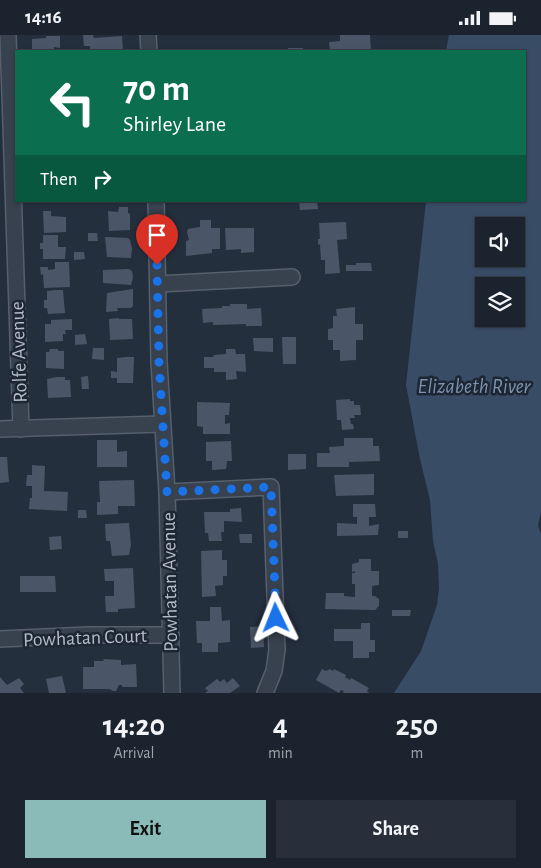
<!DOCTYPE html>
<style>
body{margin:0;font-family:"Alegreya Sans",sans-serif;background:#282f3a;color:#f1f3f6;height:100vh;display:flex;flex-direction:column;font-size:19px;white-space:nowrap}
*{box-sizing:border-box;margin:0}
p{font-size:16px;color:#a0a4aa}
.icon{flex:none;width:28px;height:28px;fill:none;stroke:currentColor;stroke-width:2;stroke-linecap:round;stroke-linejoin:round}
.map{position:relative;height:658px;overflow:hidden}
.sheet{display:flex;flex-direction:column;background:#1b232e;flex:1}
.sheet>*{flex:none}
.hud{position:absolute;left:15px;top:15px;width:511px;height:152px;border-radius:0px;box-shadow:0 1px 4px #0004,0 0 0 1px #39404a;background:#0b6e4f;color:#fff;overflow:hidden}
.controls{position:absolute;left:475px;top:182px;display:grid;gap:10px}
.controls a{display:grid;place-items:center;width:50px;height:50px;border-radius:0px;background:#1b232e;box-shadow:0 1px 4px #0004,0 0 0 1px #39404a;font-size:25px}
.pin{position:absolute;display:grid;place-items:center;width:42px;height:42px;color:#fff;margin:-51px -21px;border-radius:50% 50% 50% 0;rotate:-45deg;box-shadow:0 0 5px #0007}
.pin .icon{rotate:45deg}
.me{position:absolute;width:55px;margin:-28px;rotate:358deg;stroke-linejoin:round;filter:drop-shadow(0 0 4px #0008)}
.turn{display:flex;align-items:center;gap:18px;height:105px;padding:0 25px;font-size:22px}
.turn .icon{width:65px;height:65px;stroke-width:2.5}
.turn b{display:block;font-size:35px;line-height:42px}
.then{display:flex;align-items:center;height:48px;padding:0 25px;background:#0003;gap:10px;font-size:19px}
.eta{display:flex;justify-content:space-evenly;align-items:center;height:85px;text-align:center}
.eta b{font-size:30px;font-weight:700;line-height:35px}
.button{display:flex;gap:10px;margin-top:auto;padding:10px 25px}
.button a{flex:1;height:58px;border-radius:0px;background:#8bbbb9;color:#111;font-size:20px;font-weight:700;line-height:58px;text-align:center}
.button a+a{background:#282f3a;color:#f1f3f6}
.status{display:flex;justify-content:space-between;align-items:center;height:35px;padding:0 25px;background:#1b232e;direction:ltr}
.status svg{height:14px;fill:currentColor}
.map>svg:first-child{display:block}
.water{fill:#394c66;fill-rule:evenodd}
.building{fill:#4a5667}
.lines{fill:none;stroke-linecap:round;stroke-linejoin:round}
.minor-casing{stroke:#565f6c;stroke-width:18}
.minor{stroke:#38414e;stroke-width:15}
.route{stroke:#1a73e8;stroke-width:9;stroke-dasharray:0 16.2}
.labels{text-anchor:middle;stroke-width:5;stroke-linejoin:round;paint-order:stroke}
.street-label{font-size:20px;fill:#b4bcc9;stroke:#1d2633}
.water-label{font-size:21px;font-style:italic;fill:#7c92b0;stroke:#1d2633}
</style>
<div class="status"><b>14:16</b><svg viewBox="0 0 49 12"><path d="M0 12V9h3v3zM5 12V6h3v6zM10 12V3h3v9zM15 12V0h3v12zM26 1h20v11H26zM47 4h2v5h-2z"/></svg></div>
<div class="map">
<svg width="541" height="658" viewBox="0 0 541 658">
<rect width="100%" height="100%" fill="#242f3e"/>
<!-- water -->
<path class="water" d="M449,0H541V477L538,490L541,499V658H394L421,616L437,570L439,554L438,529L433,506L430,465L420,424L406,350L426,166H525V16H446ZM484,191H516V224H484ZM484,251H516V284H484Z"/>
<!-- building -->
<g class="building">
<polygon points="83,0 93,0 94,3 122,1 123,16 90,16 90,11 84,11"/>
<polygon points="340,0 370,0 371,16 330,16 329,7 340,6"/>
<polygon points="46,1 60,1 60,13 54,12 54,16 32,14 32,4 46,3"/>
<rect x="288" y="13" width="15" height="3"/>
<polygon points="299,166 317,166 318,174 300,175"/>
<polygon points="119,172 128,172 128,178 130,179 130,195 109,196 108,176 118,177"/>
<polygon points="43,176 51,176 51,181 66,182 66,197 44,198"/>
<polygon points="200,185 211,185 211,193 220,193 220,214 212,214 212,218 186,221 186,206 189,205 187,197 188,194 200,192"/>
<polygon points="346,187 347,204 337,205 340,238 325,239 325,225 321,225 320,209 318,210 318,204 320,204 319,188"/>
<polygon points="225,193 254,193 254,217 241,218 241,214 226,215"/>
<polygon points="88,198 97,198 98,206 88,206"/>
<polygon points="43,200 58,200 58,212 66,212 65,224 43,224 43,214 40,214 40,208 43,208"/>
<polygon points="105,202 128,203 130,205 132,214 131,223 107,222"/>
<polygon points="74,217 84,217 85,224 74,225"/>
<polygon points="55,227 69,227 70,252 44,253 43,239 41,240 40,232 48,232 48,235 55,234"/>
<polygon points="356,228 371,228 372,236 346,236 346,230 356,230"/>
<polygon points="129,234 132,236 133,242 131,250 103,248 103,235"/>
<polygon points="133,254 133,271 131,273 117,273 118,276 106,277 107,258"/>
<polygon points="56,255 63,255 65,278 48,279 47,273 44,273 44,265 47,265 47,256"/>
<polygon points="230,269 247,269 247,274 261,273 262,291 246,291 246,289 213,290 213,287 203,288 202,274 222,273 222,271 230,271"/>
<polygon points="355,272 355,289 363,289 363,305 356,305 356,325 340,326 340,315 333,315 333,305 328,305 328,294 333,293 333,281 337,281 336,274"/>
<polygon points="119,283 119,284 132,284 133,304 110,305 109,284"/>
<polygon points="72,284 72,295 65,295 66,299 63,299 63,306 45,307 45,289 51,289 51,285"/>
<polygon points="85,299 87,309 75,310 75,300"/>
<polygon points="282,302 296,302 296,329 283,329"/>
<polygon points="253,303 273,303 273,317 254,316"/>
<polygon points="93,313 104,313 104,325 92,324"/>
<polygon points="50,314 58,314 58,316 64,316 64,334 46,333 46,317 49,317"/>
<polygon points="226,314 235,314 236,319 245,319 246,337 236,336 237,344 226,345 226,337 214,337 214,333 204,333 204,322 213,322 214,320 226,319"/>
<polygon points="126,322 134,322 133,348 117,348 117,343 111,343 111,336 117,337 117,323"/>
<polygon points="88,341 89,354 82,354 81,342"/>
<polygon points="57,342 65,342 65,345 70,345 71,362 48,363 47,344"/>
<polygon points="350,364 350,366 354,366 354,370 360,370 361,380 354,380 355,383 350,383 351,389 353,389 354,394 342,395 341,385 337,385 336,365"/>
<polygon points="197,367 230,368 229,380 225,380 225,389 230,388 230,399 203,399 203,392 197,391"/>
<polygon points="344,403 373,403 373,411 379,411 380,426 349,427 349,432 317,432 317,418 330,418 329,412 344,411"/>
<polygon points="97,405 117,405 117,417 127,416 127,432 97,432"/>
<polygon points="231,406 232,426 227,426 226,434 212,435 212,426 206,426 206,407"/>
<polygon points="288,419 306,419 306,434 288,435"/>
<polygon points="0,422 7,422 9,447 0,448"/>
<polygon points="32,430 45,431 44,456 68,457 67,476 29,474 30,463 32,463 32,451 26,451 27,440 32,440"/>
<polygon points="374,439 374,460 336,461 334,440"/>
<polygon points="134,445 135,471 118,471 118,479 97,480 97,467 100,467 99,446"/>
<polygon points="353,469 375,469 376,482 369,482 369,491 379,489 378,500 337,501 337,488 357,489 357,482 353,482"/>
<polygon points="241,473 242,487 224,486 224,497 221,497 222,506 209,506 208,498 205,498 204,477 230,477 230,474"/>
<polygon points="78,475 86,475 87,483 78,483"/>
<polygon points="129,488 131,510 129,520 112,521 110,506 106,506 105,489"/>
<rect x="398" y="496" width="10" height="7"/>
<polygon points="239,499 252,499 252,508 240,508"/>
<polygon points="61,501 62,514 50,515 49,502"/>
<polygon points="222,515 222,525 227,525 227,541 223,541 223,550 215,551 216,561 202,562 201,516"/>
<polygon points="359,524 371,524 371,536 379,536 379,550 372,551 372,561 375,561 379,564 379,571 375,575 325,574 326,558 344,558 344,561 355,562 355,549 352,549 352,538 355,538 355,536 352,537 352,529 359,527"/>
<polygon points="133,533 135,573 118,574 118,577 106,577 105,561 114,561 114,546 105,546 104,534"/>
<polygon points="20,541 55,541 56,557 20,557"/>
<polygon points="210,572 221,572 222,586 230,585 230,607 218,608 218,617 202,617 202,608 197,608 196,586 210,586"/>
<polygon points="392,575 411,575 410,581 392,581"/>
<polygon points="361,588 370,588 370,605 375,605 375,617 369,617 369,623 353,623 353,606 334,606 334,594 361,594"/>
<polygon points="263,591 264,612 251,613 250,592"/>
<polygon points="103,624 121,625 121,630 136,629 137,652 122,652 122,650 119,650 116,656 113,656 110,654 83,654 83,632 94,632 94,626 104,626"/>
<polygon points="322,634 326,636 330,634 333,636 334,634 346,640 345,642 350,645 351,643 369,653 367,656 369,658 343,658 344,656 341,655 339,658 316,645"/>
<polygon points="62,641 66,658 49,658 46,644"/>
<polygon points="0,642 7,650 19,643 24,649 20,653 24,658 0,658"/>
<polygon points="233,643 240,651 230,658 205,658 208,656 205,653 217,644 220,647 224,644 227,648"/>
</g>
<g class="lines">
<defs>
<g id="minor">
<polyline points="8,0 21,394"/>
<polyline points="148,0 149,16"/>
<polyline points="156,166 159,327 167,457 172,658"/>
<polyline points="158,249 292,242"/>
<polyline points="0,394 162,389"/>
<polyline points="167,457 271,452 277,615 274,636 265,658"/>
<polyline points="0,604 89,600 171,600"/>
</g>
</defs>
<!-- minor casing -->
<use href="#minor" class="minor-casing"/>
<!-- minor -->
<use href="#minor" class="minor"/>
</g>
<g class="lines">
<!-- route -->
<polyline class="route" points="157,230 159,327 167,457 271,452 276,583"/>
</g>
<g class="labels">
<!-- street labels -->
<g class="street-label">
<text transform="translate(18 317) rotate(-92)" y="7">Rolfe Avenue</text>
<text transform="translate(169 547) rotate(-91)" y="7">Powhatan Avenue</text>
<text transform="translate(85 602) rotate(-2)" y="7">Powhatan Court</text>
</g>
<!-- water labels -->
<g class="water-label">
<text x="474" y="358">Elizabeth River</text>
</g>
</g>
</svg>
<div class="controls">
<a><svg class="icon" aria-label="sound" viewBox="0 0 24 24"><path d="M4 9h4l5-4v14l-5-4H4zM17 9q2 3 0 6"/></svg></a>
<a><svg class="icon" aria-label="layers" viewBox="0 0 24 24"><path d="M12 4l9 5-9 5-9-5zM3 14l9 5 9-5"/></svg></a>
</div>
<div class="pin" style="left:157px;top:230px;background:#d93025"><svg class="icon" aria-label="arrive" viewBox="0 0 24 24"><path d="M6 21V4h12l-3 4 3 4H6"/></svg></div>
<svg class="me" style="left:276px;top:583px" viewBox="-20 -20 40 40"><path d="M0-17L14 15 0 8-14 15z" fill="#1a73e8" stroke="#fff" stroke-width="4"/></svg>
<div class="hud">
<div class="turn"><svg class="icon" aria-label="left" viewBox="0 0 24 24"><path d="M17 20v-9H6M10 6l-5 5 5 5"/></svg><div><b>70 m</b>Shirley Lane</div></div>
<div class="then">Then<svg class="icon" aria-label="right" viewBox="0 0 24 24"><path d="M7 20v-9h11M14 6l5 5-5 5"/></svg></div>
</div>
</div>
<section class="sheet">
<div class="eta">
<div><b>14:20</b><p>Arrival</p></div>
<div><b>4</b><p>min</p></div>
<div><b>250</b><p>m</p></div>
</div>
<div class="button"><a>Exit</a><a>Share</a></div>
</section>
